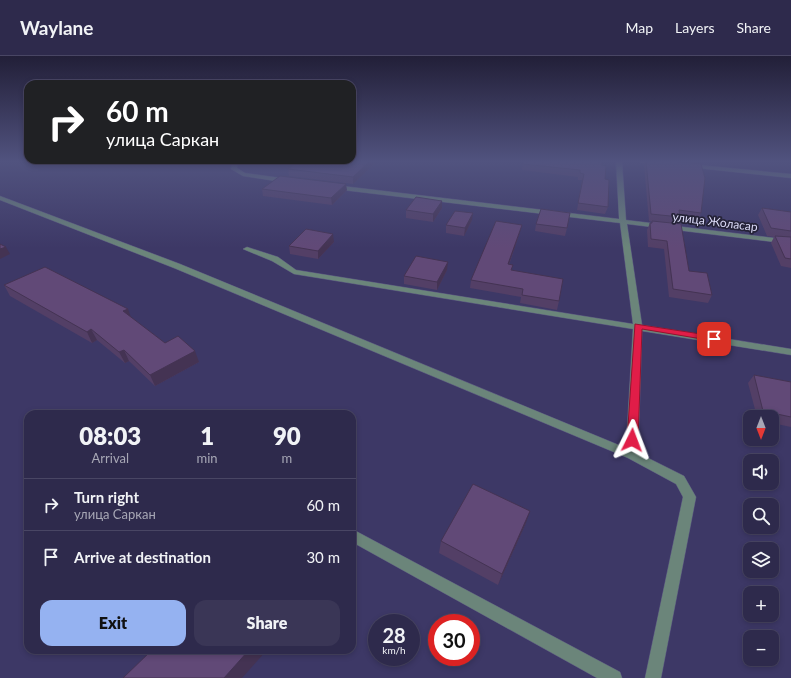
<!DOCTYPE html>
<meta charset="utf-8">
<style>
body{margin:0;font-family:Lato,sans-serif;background:#3a3656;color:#f1f3f6;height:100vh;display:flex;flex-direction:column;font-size:15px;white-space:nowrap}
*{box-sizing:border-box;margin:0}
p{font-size:13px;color:#a7a7b5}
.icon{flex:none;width:22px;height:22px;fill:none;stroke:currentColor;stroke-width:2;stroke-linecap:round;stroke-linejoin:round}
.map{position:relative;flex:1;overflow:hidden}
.drawer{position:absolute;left:24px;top:354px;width:332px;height:244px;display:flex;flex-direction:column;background:#2e2a4c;border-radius:12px;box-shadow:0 2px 6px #0003,0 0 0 1px #494664}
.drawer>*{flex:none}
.hud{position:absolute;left:24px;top:24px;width:332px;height:84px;border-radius:12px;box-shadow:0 2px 6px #0003,0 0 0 1px #494664;background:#202124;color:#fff;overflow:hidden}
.needle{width:26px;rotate:180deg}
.fabs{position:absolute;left:743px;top:354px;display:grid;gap:8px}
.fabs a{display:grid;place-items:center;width:36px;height:36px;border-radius:8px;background:#2e2a4c;box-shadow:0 2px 6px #0003,0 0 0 1px #494664;font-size:20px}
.speed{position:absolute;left:368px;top:558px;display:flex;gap:8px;font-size:20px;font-weight:700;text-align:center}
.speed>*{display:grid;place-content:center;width:52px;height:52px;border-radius:50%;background:#2e2a4c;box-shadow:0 2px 6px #0003,0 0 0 1px #494664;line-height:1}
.speed small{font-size:10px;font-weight:400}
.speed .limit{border:6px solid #d22;background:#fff;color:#111}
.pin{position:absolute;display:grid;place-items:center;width:34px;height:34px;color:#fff;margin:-17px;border-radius:8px;box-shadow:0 2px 6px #0006}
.me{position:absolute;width:44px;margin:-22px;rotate:3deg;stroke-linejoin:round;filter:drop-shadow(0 0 3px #0008)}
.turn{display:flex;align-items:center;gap:14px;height:84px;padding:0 16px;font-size:18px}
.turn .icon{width:52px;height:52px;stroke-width:2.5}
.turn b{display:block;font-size:28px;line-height:34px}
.eta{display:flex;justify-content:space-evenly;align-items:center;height:68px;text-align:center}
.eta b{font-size:24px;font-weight:800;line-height:28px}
.primary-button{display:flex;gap:8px;margin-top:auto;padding:8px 16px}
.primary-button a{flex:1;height:46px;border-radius:12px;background:#95b2f1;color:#111;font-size:16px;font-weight:800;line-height:46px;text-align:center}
.primary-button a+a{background:#3a3656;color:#f1f3f6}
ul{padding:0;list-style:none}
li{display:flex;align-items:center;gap:12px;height:52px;padding:0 16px;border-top:1px solid #494664}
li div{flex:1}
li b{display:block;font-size:15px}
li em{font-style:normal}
header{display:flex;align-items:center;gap:24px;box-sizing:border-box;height:56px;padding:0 20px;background:#2e2a4c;border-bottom:1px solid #494664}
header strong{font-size:19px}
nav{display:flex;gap:22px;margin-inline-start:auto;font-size:14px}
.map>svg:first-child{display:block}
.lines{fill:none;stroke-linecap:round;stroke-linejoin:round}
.minor-casing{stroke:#595580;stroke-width:1}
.minor{fill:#6b857a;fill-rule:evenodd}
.wall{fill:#533f66}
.shaded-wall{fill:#443353}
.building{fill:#614977;stroke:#443353}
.route{fill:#e11d48;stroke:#92132f}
.labels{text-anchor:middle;stroke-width:3.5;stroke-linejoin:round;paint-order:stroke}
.far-street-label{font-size:12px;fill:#dbdaf7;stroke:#252338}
</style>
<header>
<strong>Waylane</strong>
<nav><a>Map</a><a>Layers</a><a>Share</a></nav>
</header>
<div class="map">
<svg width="791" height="622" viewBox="0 0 791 622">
<rect width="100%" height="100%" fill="#3d3866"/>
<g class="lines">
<defs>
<g id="minor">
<polygon points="232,105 238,105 237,112 245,117 289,123 292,125 289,127 243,120 231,113"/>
<polygon points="616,105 622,105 626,164 791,184 791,188 627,168 642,269 791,293 791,299 642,275 638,397 684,420 696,441 661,622 645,622 683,441 676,428 628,402 174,212 0,144 0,140 180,208 626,392 633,273 294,218 272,205 243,193 247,191 278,201 296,214 633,268 620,167 334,133 331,131 334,129 619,163"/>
<polygon points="634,105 656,105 661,107 658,109"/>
<polygon points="689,108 791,118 791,122 687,111 687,109"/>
<polygon points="352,473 620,616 622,622 597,622 352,486"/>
</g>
</defs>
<!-- minor casing -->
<use href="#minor" class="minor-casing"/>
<!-- minor -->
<use href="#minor" class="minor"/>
</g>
<!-- wall -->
<g class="wall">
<polygon points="299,105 377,105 353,128 289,120 288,113"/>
<polygon points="523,105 602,105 602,109 605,123 608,151 605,158 577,154 582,124 578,124 578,121 522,114"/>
<polygon points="645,105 698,105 697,107 701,157 698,164 680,162 677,168 689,215 712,239 708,247 669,241 664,193 648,191 647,174 650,167 651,167 652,166 649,165 644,109"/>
<polygon points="262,133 347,134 332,149 263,140"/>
<polygon points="442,145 442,152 433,166 406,162 406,154"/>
<polygon points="762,152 791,156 791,212 781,210 771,187 774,181 767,180 758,159"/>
<polygon points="472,164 464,180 446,177 446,169"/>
<polygon points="536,168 567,172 565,180 535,175"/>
<polygon points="520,176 509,209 512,214 559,245 557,254 520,247 521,241 470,232 471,224"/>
<polygon points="334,186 318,203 290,198 289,190"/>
<polygon points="447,214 437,234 404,228 404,220"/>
<polygon points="4,229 131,262 165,287 199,306 155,330 129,305 125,307 97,284 92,287 10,240"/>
<polygon points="754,319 791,326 791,371 772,367 772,361 757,361 748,327"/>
<polygon points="526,467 498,529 439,497 441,485"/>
</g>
<!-- shaded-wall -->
<g class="shaded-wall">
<polygon points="370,105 377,105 353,128 353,121"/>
<polygon points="346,128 347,134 332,149 331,142"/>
<polygon points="442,145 442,152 433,166 433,158"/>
<polygon points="473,157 472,164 464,180 465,172"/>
<polygon points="522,169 520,176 506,216 508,208"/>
<polygon points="333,178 334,186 318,203 318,195"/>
<polygon points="6,191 10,198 0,203 0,193"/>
<polygon points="448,206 447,214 437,234 437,226"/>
<polygon points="128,253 132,264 123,255"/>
<polygon points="91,273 97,284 92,287 87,276"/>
<polygon points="124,294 129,305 125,307 119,296"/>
<polygon points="195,295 199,306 155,330 150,319"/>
<polygon points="530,455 526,467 498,529 502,518"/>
<polygon points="249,594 267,594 242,622 224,622"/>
</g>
<!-- building -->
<g class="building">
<polygon points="299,105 370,105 353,121 288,113"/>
<polygon points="523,105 602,105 602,109 606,110 605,123 609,124 608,151 578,147 584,118 580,117 580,114 523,108"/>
<polygon points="646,105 671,105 701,108 705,122 701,157 679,154 680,161 651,158"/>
<polygon points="280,120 346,128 331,142 262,133"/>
<polygon points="416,141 442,145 433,158 406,154"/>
<polygon points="762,152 791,156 791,175 771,172"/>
<polygon points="541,153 570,157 567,172 536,168"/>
<polygon points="455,155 473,157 465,172 446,169"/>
<polygon points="496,165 522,169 508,208 513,209 511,214 563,223 559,245 522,239 523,233 471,224"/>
<polygon points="652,165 681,168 689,215 707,217 712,239 673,233 667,185 651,183 650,167 652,167"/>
<polygon points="306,173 333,178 318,195 289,190"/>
<polygon points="775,180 791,181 791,203 785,202"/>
<polygon points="0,188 6,191 0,193"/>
<polygon points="416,200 448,206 437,226 404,220"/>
<polygon points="45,211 128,253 123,255 165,287 178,280 195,295 150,319 124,294 119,296 91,273 87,276 4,229"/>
<polygon points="754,319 791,326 791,361 763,355"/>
<polygon points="473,428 530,455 502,518 441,485"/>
<polygon points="152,594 249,594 224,622 123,622"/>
</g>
<!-- sky -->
<linearGradient id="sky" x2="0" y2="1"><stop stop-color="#221f38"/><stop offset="0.55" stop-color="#51537f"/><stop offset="1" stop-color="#51537f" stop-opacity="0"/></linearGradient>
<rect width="791" height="192" fill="url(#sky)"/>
<!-- route -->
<polygon class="route" points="635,268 714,280 719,283 714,285 642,273 638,384 636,387 632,388 629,387 627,384"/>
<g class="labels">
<!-- far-street labels -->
<g class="far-street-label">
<text transform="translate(715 166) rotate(7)" y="4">улица Жоласар</text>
</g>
</g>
</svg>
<div class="fabs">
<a><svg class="needle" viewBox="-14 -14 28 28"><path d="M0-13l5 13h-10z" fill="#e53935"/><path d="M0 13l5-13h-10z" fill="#a7a7b5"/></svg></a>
<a><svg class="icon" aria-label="sound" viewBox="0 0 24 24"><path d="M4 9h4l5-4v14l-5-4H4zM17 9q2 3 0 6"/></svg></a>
<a><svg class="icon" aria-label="search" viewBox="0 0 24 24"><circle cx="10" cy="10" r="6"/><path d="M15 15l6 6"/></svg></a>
<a><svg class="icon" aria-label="layers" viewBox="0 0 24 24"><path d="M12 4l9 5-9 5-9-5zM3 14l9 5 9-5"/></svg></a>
<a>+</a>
<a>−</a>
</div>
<div class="speed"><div>28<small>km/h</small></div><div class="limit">30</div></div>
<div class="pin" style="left:714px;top:283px;background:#d93025"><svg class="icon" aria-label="arrive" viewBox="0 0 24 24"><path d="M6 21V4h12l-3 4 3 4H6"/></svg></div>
<svg class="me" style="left:632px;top:384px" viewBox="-20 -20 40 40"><path d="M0-17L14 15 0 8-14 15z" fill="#e11d48" stroke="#fff" stroke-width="4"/></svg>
<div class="hud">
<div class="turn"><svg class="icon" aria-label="right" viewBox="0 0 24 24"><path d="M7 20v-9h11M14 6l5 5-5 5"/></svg><div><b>60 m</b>улица Саркан</div></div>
</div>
<section class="drawer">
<div class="eta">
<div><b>08:03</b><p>Arrival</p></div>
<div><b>1</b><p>min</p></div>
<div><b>90</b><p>m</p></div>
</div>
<ul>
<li><svg class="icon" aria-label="right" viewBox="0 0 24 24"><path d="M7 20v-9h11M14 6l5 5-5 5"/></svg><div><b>Turn right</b><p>улица Саркан</p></div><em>60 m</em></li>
<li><svg class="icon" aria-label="arrive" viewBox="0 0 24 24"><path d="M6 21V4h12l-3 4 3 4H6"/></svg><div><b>Arrive at destination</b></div><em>30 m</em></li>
</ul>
<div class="primary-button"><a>Exit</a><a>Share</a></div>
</section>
</div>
